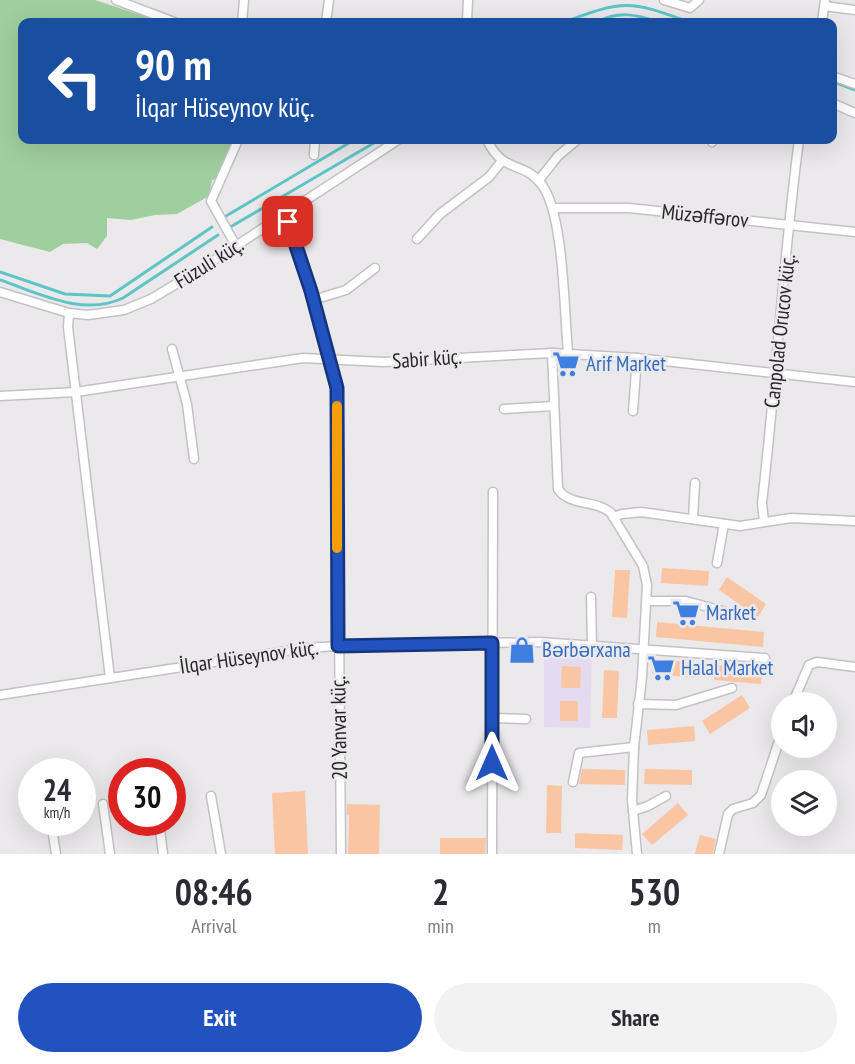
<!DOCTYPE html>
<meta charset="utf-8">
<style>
body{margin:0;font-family:"PT Sans Narrow",sans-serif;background:#f2f2f3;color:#2b2b33;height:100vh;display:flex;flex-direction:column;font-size:22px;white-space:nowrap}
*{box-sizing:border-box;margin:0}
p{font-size:20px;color:#7c7c81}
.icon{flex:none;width:33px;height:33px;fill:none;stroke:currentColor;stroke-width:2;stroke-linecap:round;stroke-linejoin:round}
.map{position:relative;height:854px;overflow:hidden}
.details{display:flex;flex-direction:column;background:#fff;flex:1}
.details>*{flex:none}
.banner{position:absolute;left:18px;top:18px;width:819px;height:126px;border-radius:12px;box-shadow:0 6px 24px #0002;background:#1a4fa0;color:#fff;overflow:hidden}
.tools{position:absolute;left:771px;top:692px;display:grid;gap:12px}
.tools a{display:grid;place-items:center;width:66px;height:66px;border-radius:50%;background:#fff;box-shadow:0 6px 24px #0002;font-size:30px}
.speed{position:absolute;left:18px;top:758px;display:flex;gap:12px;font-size:30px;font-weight:700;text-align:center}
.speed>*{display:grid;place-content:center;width:78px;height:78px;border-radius:50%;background:#fff;box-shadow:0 6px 24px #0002;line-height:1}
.speed small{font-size:15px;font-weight:400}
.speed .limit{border:9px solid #d22;background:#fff;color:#111}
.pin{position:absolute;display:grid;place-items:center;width:51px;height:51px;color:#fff;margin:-26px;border-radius:12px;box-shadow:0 3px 9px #0006}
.me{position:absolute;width:66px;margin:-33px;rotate:0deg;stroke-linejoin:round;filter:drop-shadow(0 0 4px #0008)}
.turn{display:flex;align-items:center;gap:21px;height:126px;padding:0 18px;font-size:27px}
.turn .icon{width:78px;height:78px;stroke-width:2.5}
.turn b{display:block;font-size:42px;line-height:51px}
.eta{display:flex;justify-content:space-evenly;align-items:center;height:102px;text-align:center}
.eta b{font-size:36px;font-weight:600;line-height:42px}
.primary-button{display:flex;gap:12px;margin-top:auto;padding:12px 18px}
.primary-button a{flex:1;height:69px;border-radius:36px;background:#2152bf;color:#fff;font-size:24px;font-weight:600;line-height:69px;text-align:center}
.primary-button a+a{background:#f2f2f3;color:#2b2b33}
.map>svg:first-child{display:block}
.education{fill:#e4dbf0}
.green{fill:#a0cf9f}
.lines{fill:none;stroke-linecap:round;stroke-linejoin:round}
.stream{stroke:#5ec5c6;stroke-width:3}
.building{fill:#fac5a2}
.street-casing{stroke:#c3c1c4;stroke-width:11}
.street{stroke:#fff;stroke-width:8}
.route-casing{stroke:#15357c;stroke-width:15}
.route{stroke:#2152bf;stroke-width:10}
.slow{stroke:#f59e0b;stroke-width:10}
.labels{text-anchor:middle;stroke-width:5;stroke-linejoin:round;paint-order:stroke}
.street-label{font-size:21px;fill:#282728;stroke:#ebe9ec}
.shop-label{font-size:21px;fill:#366cbe;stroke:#ebe9ec;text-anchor:start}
</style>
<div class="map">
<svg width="855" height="854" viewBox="0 0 855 854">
<rect width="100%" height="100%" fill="#ebe9ec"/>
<!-- education -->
<polygon class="education" points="544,651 592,652 590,728 544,727"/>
<!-- green -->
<polygon class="green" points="0,0 95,0 162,22 22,22 22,140 233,140 219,178 212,180 209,196 177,214 155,215 131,220 107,218 107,236 97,249 87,243 63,244 50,252 0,239"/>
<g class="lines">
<!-- stream -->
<g class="stream">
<path d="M564,22C624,0 629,0 689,22"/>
<path d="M597,22C618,11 636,14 658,22"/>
<polyline points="832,81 855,90"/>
<polyline points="226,216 354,140"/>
<polyline points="232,226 379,140"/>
<polyline points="0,272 65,294 110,296 212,227"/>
<path d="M0,280C39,293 83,317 123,298L218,235"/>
</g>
</g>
<!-- building -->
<g class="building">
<polygon points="662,568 709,571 708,586 661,583"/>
<polygon points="615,570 630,570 627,618 612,617"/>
<polygon points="727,577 766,604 758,617 719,590"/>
<polygon points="657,622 764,632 763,647 656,637"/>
<polygon points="653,659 701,663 700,678 652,674"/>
<polygon points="715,665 762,669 761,684 714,680"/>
<polygon points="562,666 581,667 580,688 561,688"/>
<polygon points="604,670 619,671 617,718 602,718"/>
<polygon points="742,695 750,708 710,734 702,721"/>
<rect x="560" y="701" width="18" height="20"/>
<polygon points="694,726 695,741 648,745 647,730"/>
<polygon points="582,769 625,770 625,785 579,784"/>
<polygon points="645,769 692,770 692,785 644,784"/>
<polygon points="547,785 562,786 561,833 546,833"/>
<polygon points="305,791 308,854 275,854 272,793"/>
<polygon points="678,803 688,815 652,845 642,834"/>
<polygon points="347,804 380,805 379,854 348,854 349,815 347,815"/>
<polygon points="575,833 623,835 622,850 575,848"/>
<polygon points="700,835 716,839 713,854 695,854"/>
<polygon points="440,838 486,838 485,854 440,854"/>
</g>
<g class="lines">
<defs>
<g id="street">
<polyline points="116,0 174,22"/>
<polyline points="664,0 690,8 699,0"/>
<polyline points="824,6 855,10"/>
<polyline points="242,22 244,0"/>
<polyline points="326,22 329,0"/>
<polyline points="467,22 468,0"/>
<polyline points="822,22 825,0"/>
<polyline points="832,76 855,84"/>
<polyline points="832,103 855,113"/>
<path d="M487,140C504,175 524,160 542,185C564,215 564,311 568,352"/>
<polyline points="711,140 712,142"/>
<polyline points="314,155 315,140"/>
<polyline points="539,180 558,156 577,140"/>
<polyline points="555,208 629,208 855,232"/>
<polyline points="285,214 311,291 337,388 341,854"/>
<polyline points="417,239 440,214 489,177 501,162"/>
<polyline points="236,246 211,201 238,140"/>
<polyline points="0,292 69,313 88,315 124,310 151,299 196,272 398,140"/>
<polyline points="313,300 346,290 375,268"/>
<polyline points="69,313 68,327 110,678"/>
<polyline points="172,349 187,404 194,459"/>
<path d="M552,353L558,489C570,507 595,499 611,513L643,566L647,585L642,677L634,747L632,800L637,854"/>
<polyline points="0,396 76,392 303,358 383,362 552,353 637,358 855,382"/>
<polyline points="504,409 554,406"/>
<polyline points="633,411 637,358"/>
<polyline points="613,517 622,514 641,512 740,526 791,518 855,521"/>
<polyline points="693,519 695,483"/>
<path d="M764,522L762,503C776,383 783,259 799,140"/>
<polyline points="717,563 724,524"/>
<polyline points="591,597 592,646"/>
<polyline points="648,601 686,601 737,615"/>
<polyline points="0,695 306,648 338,646 540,642 765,658"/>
<polyline points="793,702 809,665 817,662 855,667"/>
<polyline points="638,704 676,705 732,688"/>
<polyline points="492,718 526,719"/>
<polyline points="573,782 579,753 634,747"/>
<polyline points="211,796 221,854"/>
<polyline points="103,804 110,854"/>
<polyline points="633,811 648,806 666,796"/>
<polyline points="51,822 56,854"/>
<polyline points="159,822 163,854"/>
<polyline points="492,854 493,492"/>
<polyline points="719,854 728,814 733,809 753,803 761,795 782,732"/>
</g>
</defs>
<!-- street casing -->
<use href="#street" class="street-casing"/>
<!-- street -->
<use href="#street" class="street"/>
</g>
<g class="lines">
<defs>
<polyline id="route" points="288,222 311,291 337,388 338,646 492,643 492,763"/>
</defs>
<!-- route casing -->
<use href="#route" class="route-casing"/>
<!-- route -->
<use href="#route" class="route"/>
<!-- slow -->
<polyline class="slow" points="337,406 337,548"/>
</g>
<!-- icons -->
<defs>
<symbol id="supermarket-bare" viewBox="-9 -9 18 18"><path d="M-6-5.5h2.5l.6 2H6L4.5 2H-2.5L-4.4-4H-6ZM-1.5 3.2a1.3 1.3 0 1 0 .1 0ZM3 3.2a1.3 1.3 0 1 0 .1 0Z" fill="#3f7fe0" stroke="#ebe9ec" stroke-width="2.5" paint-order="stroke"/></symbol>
<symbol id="shop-bare" viewBox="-9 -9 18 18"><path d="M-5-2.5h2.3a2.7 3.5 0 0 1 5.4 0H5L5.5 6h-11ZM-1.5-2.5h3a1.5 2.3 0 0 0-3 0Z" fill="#3f7fe0" stroke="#ebe9ec" stroke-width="2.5" paint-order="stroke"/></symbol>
</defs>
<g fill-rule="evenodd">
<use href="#supermarket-bare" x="547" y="345" width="38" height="38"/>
<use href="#supermarket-bare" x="667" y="594" width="38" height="38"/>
<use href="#shop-bare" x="503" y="631" width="38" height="38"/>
<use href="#supermarket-bare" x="642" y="649" width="38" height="38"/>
</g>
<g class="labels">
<!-- street labels -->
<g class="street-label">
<text transform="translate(705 216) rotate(6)" y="7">Müzəffərov</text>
<text transform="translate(209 263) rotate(-32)" y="7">Füzuli küç.</text>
<text transform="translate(780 331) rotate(-84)" y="7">Canpolad Orucov küç.</text>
<text transform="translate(427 359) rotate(-4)" y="7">Sabir küç.</text>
<text transform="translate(249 657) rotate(-8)" y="7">İlqar Hüseynov küç.</text>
<text transform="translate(339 728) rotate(-91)" y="7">20 Yanvar küç.</text>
</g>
<!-- shop labels -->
<g class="shop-label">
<text x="586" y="371">Arif Market</text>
<text x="706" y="620">Market</text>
<text x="542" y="657">Bərbərxana</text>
<text x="681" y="675">Halal Market</text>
</g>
</g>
</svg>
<div class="tools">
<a><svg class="icon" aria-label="sound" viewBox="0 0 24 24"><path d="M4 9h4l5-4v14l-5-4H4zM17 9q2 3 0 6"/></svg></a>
<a><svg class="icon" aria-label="layers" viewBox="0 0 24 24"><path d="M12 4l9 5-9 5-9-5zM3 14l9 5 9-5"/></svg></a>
</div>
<div class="speed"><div>24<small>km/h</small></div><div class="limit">30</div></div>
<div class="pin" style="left:288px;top:222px;background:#d93025"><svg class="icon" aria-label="arrive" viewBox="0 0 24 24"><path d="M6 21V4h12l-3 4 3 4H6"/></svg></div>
<svg class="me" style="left:492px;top:763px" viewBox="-20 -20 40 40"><path d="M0-17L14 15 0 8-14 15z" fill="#2152bf" stroke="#fff" stroke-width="4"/></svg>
<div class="banner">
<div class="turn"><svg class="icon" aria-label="left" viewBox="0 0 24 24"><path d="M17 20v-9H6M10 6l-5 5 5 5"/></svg><div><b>90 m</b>İlqar Hüseynov küç.</div></div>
</div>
</div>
<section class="details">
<div class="eta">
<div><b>08:46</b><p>Arrival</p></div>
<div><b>2</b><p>min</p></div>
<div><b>530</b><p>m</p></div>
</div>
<div class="primary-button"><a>Exit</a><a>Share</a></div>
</section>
